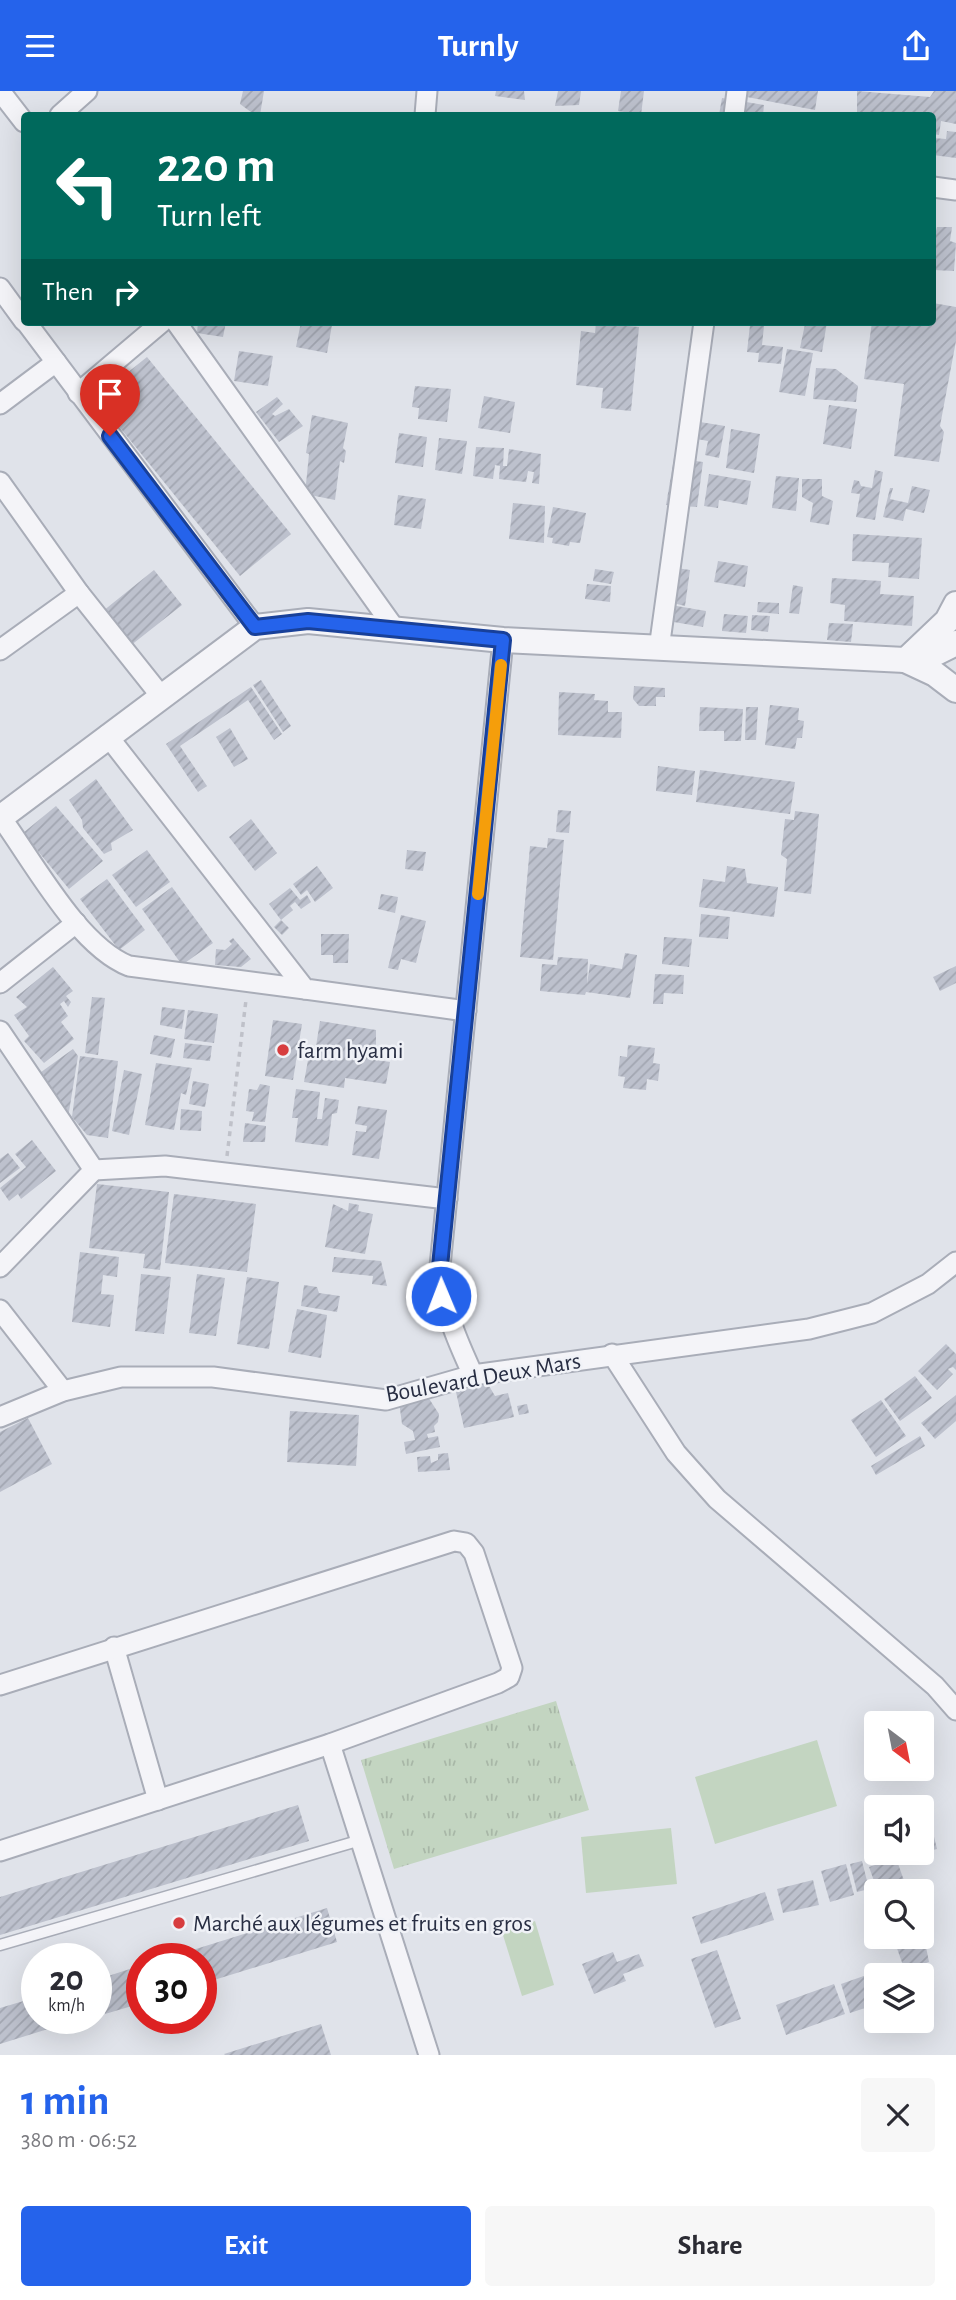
<!DOCTYPE html>
<meta charset="utf-8">
<style>
body{margin:0;font-family:"Alegreya Sans",sans-serif;background:#f7f7f7;color:#2b2b33;height:100vh;display:flex;flex-direction:column;font-size:26px;white-space:nowrap}
*{box-sizing:border-box;margin:0}
p{font-size:23px;color:#7c7c81}
.icon{flex:none;width:38px;height:38px;fill:none;stroke:currentColor;stroke-width:2;stroke-linecap:round;stroke-linejoin:round}
.map{position:relative;height:1964px;overflow:hidden}
.side{display:flex;flex-direction:column;background:#fff;flex:1}
.side>*{flex:none}
.banner{position:absolute;left:21px;top:21px;width:915px;height:214px;border-radius:7px;box-shadow:0 7px 28px #0002;background:#00695c;color:#fff;overflow:hidden}
.needle{width:46px;rotate:148deg}
.controls{position:absolute;left:864px;top:1620px;display:grid;gap:14px}
.controls a{display:grid;place-items:center;width:70px;height:70px;border-radius:7px;background:#fff;box-shadow:0 7px 28px #0002;font-size:35px}
.speed{position:absolute;left:21px;top:1852px;display:flex;gap:14px;font-size:35px;font-weight:700;text-align:center}
.speed>*{display:grid;place-content:center;width:91px;height:91px;border-radius:50%;background:#fff;box-shadow:0 7px 28px #0002;line-height:1}
.speed small{font-size:18px;font-weight:400}
.speed .limit{border:10px solid #d22;background:#fff;color:#111}
.pin{position:absolute;display:grid;place-items:center;width:60px;height:60px;color:#fff;margin:-72px -30px;border-radius:50% 50% 50% 0;rotate:-45deg;box-shadow:0 0 7px #0007}
.pin .icon{rotate:45deg}
.me{position:absolute;width:77px;margin:-38px;rotate:359deg;stroke-linejoin:round;filter:drop-shadow(0 0 5px #0008)}
.turn{display:flex;align-items:center;gap:24px;height:147px;padding:0 21px;font-size:32px}
.turn .icon{width:91px;height:91px;stroke-width:2.5}
.turn b{display:block;font-size:49px;line-height:60px}
.then{display:flex;align-items:center;height:66px;padding:0 21px;background:#0003;gap:14px;font-size:26px}
.round{display:grid;place-items:center;flex:none;width:74px;height:74px;border-radius:7px;background:#f7f7f7}
.overview{display:flex;align-items:center;justify-content:space-between;height:119px;padding:0 21px}
h1{font-size:42px;font-weight:700;line-height:52px;color:#2563eb}
.button{display:flex;gap:14px;margin-top:auto;padding:14px 21px}
.button a{flex:1;height:80px;border-radius:7px;background:#2563eb;color:#fff;font-size:28px;font-weight:700;line-height:80px;text-align:center}
.button a+a{background:#f7f7f7;color:#2b2b33}
header{display:flex;justify-content:space-between;align-items:center;height:91px;padding:0 21px;background:#2563eb;color:#fff;font-size:32px;font-weight:700}
.map>svg:first-child{display:block}
.grass{fill:#c3d5c1}
.park{fill:url(#park-tufts)}
.building{fill:url(#building-hatch)}
.lines{fill:none;stroke-linecap:round;stroke-linejoin:round}
.service-casing{stroke:#a9adb8;stroke-width:13}
.minor-casing{stroke:#a9adb8;stroke-width:23}
.tertiary-casing{stroke:#a9adb8;stroke-width:28}
.path{stroke:#bfc1c9;stroke-width:3.5;stroke-dasharray:5 5;stroke-linecap:butt}
.service{stroke:#f4f4f8;stroke-width:10}
.minor{stroke:#f4f4f8;stroke-width:19}
.tertiary{stroke:#f4f4f8;stroke-width:24}
.route-casing{stroke:#184099;stroke-width:18}
.route{stroke:#2563eb;stroke-width:12}
.slow{stroke:#f59e0b;stroke-width:12}
.poi-dot{fill:#d73d3f;stroke:#f0f2f7;stroke-width:2.5}
.labels{text-anchor:middle;stroke-width:5;stroke-linejoin:round;paint-order:stroke}
.poi-label{font-size:24px;fill:#282e43;stroke:#f0f2f7;text-anchor:start}
.street-label{font-size:24px;fill:#282e43;stroke:#f0f2f7}
</style>
<header><svg class="icon" aria-label="menu" viewBox="0 0 24 24"><path d="M4 6h16M4 12h16M4 18h16"/></svg>Turnly<svg class="icon" aria-label="share" viewBox="0 0 24 24"><path d="M12 15V3M7 8l5-5 5 5M5 13v7h14v-7"/></svg></header>
<div class="map">
<svg width="956" height="1964" viewBox="0 0 956 1964">
<defs>
<pattern id="park-tufts" width="24" height="20" patternUnits="userSpaceOnUse" patternTransform="scale(1.75)"><rect width="24" height="20" fill="#c3d5c1"/><path d="M3 7l-1-3M5 7V3M7 7l1-3M15 17l-1-3M17 17v-4M19 17l1-3" fill="none" stroke="#a8b7a7"/></pattern>
<pattern id="building-hatch" width="6" height="6" patternUnits="userSpaceOnUse" patternTransform="scale(1.75)"><rect width="6" height="6" fill="#bdc1cd"/><path d="M-1 1l2-2M0 6l6-6M5 7l2-2" fill="none" stroke="#a2a6b1"/></pattern>
</defs>
<rect width="100%" height="100%" fill="#e0e3ea"/>
<!-- grass -->
<g class="grass">
<polygon points="817,1649 837,1715 715,1753 695,1686"/>
<polygon points="671,1737 677,1793 586,1802 581,1746"/>
<polygon points="535,1830 554,1894 522,1905 502,1841"/>
</g>
<!-- park -->
<polygon class="park" points="556,1610 589,1719 394,1778 361,1669"/>
<!-- building -->
<g class="building">
<polygon points="243,0 264,0 260,24 255,24 240,13"/>
<polygon points="496,0 524,0 525,9 495,5"/>
<polygon points="558,0 581,0 579,14 555,15"/>
<polygon points="621,0 644,0 641,24 618,20"/>
<polygon points="732,0 818,0 815,19 731,3"/>
<polygon points="857,0 930,6 934,0 956,0 956,33 941,30 939,44 933,43 933,24 857,24"/>
<polygon points="722,7 764,14 763,24 719,24"/>
<polygon points="947,40 956,41 956,67 933,64 933,47 946,48"/>
<polygon points="937,136 952,136 950,150 956,152 954,180 933,179 933,152"/>
<polygon points="933,212 956,216 956,250 940,335 944,341 939,371 894,365 904,293 864,288 872,231 933,231"/>
<polygon points="198,231 226,231 223,246 197,242"/>
<polygon points="301,231 332,234 327,262 296,256"/>
<polygon points="802,231 827,231 822,261 800,257 805,233"/>
<polygon points="596,232 639,236 631,320 601,317 603,297 576,294 581,240 595,242"/>
<polygon points="750,234 764,235 762,254 783,256 781,273 758,271 759,262 747,261"/>
<polygon points="787,258 813,262 805,305 779,301"/>
<polygon points="239,260 273,265 268,295 234,290"/>
<polygon points="147,266 291,443 240,485 96,307"/>
<polygon points="816,277 836,278 858,295 856,311 813,308"/>
<polygon points="415,295 451,298 447,331 418,328 419,317 412,316"/>
<polygon points="484,305 515,311 510,342 478,337"/>
<polygon points="277,306 283,313 272,323 275,325 289,318 303,335 279,351 256,321"/>
<polygon points="829,314 857,318 851,358 823,353"/>
<polygon points="312,324 348,332 343,357 346,360 344,372 340,370 335,409 305,403 309,363 306,362"/>
<polygon points="700,331 725,335 719,367 705,364 708,350 697,348"/>
<polygon points="731,338 760,343 754,382 726,377"/>
<polygon points="399,342 427,346 423,376 395,372"/>
<polygon points="439,347 467,350 462,383 435,379"/>
<polygon points="476,356 504,357 503,375 507,375 509,358 541,363 539,393 532,392 534,381 528,380 526,391 499,388 500,375 495,374 493,388 473,385"/>
<polygon points="674,367 703,371 697,416 666,414"/>
<polygon points="875,379 883,381 875,429 856,426 860,403 851,402 854,389 859,390 861,395 872,397"/>
<polygon points="709,383 751,390 747,414 719,409 718,417 704,415"/>
<polygon points="776,385 799,387 796,420 772,417"/>
<polygon points="802,388 822,388 822,405 833,410 829,434 810,431 813,412 802,406"/>
<polygon points="912,395 930,399 924,422 906,418 903,430 883,426 890,397 893,397 890,408 908,412"/>
<polygon points="398,404 426,408 421,438 394,434"/>
<polygon points="513,412 545,415 544,452 509,448"/>
<polygon points="553,416 586,422 580,452 570,451 569,455 552,452 553,447 547,446"/>
<polygon points="853,443 922,447 919,488 888,486 889,472 852,470"/>
<polygon points="718,470 748,475 745,496 714,491"/>
<polygon points="670,476 690,479 685,515 665,510"/>
<polygon points="595,478 614,481 611,493 593,490"/>
<polygon points="154,479 182,514 130,555 103,520"/>
<polygon points="832,487 881,490 880,503 914,505 912,535 844,530 845,514 830,512"/>
<polygon points="587,493 611,495 610,511 585,508"/>
<polygon points="793,494 803,496 799,523 789,522"/>
<polygon points="758,511 779,512 779,523 757,521"/>
<polygon points="671,514 706,520 703,536 668,530"/>
<polygon points="724,523 748,525 746,542 722,540"/>
<polygon points="752,524 770,525 768,541 751,539"/>
<polygon points="829,532 853,533 851,551 827,549"/>
<polygon points="261,589 291,635 283,641 253,594"/>
<polygon points="634,595 665,597 665,606 656,606 656,615 639,615 633,608"/>
<polygon points="251,596 282,643 274,649 248,609 180,655 207,695 198,701 166,653"/>
<polygon points="559,601 595,603 594,609 608,610 608,621 622,621 621,647 558,644"/>
<polygon points="770,614 799,617 798,629 804,630 802,647 797,647 795,658 765,654"/>
<polygon points="700,616 743,618 741,650 724,650 724,640 699,640"/>
<polygon points="746,616 758,616 756,649 745,649"/>
<polygon points="230,637 248,668 234,676 216,646"/>
<polygon points="658,675 695,680 692,704 656,700"/>
<polygon points="700,679 795,691 790,723 696,711"/>
<polygon points="96,688 133,739 111,752 112,759 104,763 83,737 82,729 69,709"/>
<polygon points="56,715 103,770 69,798 23,742"/>
<polygon points="558,719 571,720 569,742 556,741"/>
<polygon points="795,720 819,723 811,803 784,800 787,768 781,764 785,728 794,729"/>
<polygon points="251,728 277,762 255,780 229,746"/>
<polygon points="548,747 564,749 553,869 520,866 530,755 547,757"/>
<polygon points="147,759 170,791 136,816 112,784"/>
<polygon points="407,759 426,761 423,780 405,778"/>
<polygon points="317,775 333,797 315,811 307,799 301,804 293,793"/>
<polygon points="727,775 745,778 747,792 778,796 774,826 699,816 703,788 725,791"/>
<polygon points="107,788 145,839 119,859 80,808"/>
<polygon points="172,796 213,852 182,874 142,818"/>
<polygon points="290,797 300,809 307,804 311,811 301,818 295,811 290,815 293,819 281,829 269,813"/>
<polygon points="381,803 398,806 395,822 378,818"/>
<polygon points="701,823 730,826 728,848 699,846"/>
<polygon points="401,824 426,830 416,872 401,868 398,879 388,877"/>
<polygon points="281,829 289,837 282,844 274,836"/>
<polygon points="321,843 349,843 348,872 333,872 333,864 321,864"/>
<polygon points="664,846 692,848 689,876 662,873"/>
<polygon points="233,847 251,868 241,876 215,874 216,858 225,859 232,853 229,850"/>
<polygon points="625,862 637,864 630,907 586,901 585,904 540,900 542,873 557,874 558,866 588,868 587,893 590,873 622,878"/>
<polygon points="956,875 956,892 940,900 933,886"/>
<polygon points="53,876 73,900 66,905 71,911 68,916 64,910 60,913 68,925 61,931 74,948 44,972 24,950 29,945 14,924 27,916 16,906"/>
<polygon points="655,883 684,884 683,903 664,902 663,913 653,913"/>
<polygon points="92,906 105,907 98,964 85,962"/>
<polygon points="162,916 185,919 182,938 160,934"/>
<polygon points="188,919 218,923 214,952 184,948"/>
<polygon points="273,929 302,933 293,989 265,985"/>
<polygon points="320,930 376,939 376,969 390,971 386,993 345,987 344,997 304,991 308,969 314,968"/>
<polygon points="154,944 175,948 171,967 150,963"/>
<polygon points="185,952 212,955 210,970 183,967"/>
<polygon points="628,954 655,957 653,972 660,973 658,990 647,988 646,999 623,997 625,986 618,985 620,965 627,966"/>
<polygon points="73,958 78,965 68,1027 37,984"/>
<polygon points="80,965 118,970 108,1047 87,1044 72,1026"/>
<polygon points="156,972 192,977 186,1004 181,1002 174,1039 145,1034"/>
<polygon points="124,979 142,983 129,1044 112,1040"/>
<polygon points="193,990 209,993 205,1016 189,1013"/>
<polygon points="260,993 270,995 265,1031 252,1030 254,1021 246,1020 249,998 257,999"/>
<polygon points="296,998 320,1001 317,1028 322,1028 325,1007 339,1009 337,1022 332,1023 328,1055 295,1051 298,1027 292,1027"/>
<polygon points="358,1015 387,1019 379,1068 352,1064 356,1040 366,1041 367,1035 355,1033"/>
<polygon points="181,1018 202,1020 201,1040 180,1039"/>
<polygon points="245,1032 266,1035 265,1051 243,1051"/>
<polygon points="32,1049 56,1080 21,1108 18,1103 9,1110 0,1097 26,1076 15,1063"/>
<polygon points="8,1062 20,1077 0,1092 0,1068"/>
<polygon points="97,1093 169,1101 160,1179 143,1177 145,1163 89,1157"/>
<polygon points="174,1103 256,1113 247,1181 165,1172"/>
<polygon points="349,1112 359,1114 358,1120 373,1123 365,1163 325,1156 333,1113 348,1120"/>
<polygon points="80,1161 119,1166 117,1186 103,1184 101,1203 114,1204 110,1236 72,1231"/>
<polygon points="334,1166 381,1170 387,1195 372,1193 373,1185 332,1181"/>
<polygon points="141,1183 171,1186 164,1243 135,1240"/>
<polygon points="197,1183 225,1187 216,1245 189,1242"/>
<polygon points="247,1186 279,1191 269,1258 237,1253"/>
<polygon points="304,1194 317,1196 319,1202 340,1205 337,1221 301,1215"/>
<polygon points="297,1218 327,1224 321,1267 288,1261"/>
<polygon points="946,1253 956,1263 956,1279 953,1276 948,1278 953,1283 937,1299 918,1280"/>
<polygon points="915,1285 932,1307 900,1330 884,1308"/>
<polygon points="488,1293 495,1305 508,1302 514,1326 464,1337 456,1301"/>
<polygon points="956,1304 956,1330 935,1348 921,1332"/>
<polygon points="428,1306 439,1323 438,1331 434,1335 435,1341 427,1343 428,1347 438,1345 440,1356 406,1363 404,1351 415,1349 413,1340 402,1333 399,1311"/>
<polygon points="881,1309 906,1345 876,1366 851,1329"/>
<polygon points="527,1313 529,1322 519,1324 517,1315"/>
<polygon points="290,1320 359,1324 356,1375 287,1371"/>
<polygon points="28,1327 52,1373 0,1401 0,1341"/>
<polygon points="920,1345 925,1355 876,1384 871,1375"/>
<polygon points="448,1362 450,1379 418,1381 417,1366 430,1365 431,1372 438,1369 438,1363"/>
<polygon points="924,1704 937,1758 922,1762 922,1717 893,1717 892,1712"/>
<polygon points="298,1714 309,1750 0,1844 0,1806"/>
<polygon points="896,1767 908,1801 878,1801 869,1776"/>
<polygon points="862,1770 869,1798 857,1801 850,1773"/>
<polygon points="846,1773 854,1804 830,1811 821,1780"/>
<polygon points="813,1789 819,1814 783,1822 777,1798"/>
<polygon points="765,1801 774,1829 701,1853 692,1826"/>
<polygon points="327,1817 337,1851 201,1893 201,1867 167,1867"/>
<polygon points="893,1846 924,1846 929,1871 905,1880"/>
<polygon points="717,1859 741,1928 715,1937 691,1868"/>
<polygon points="613,1861 617,1871 639,1863 644,1875 623,1883 626,1890 594,1903 582,1873"/>
<polygon points="142,1874 142,1912 105,1923 96,1889"/>
<polygon points="878,1880 877,1913 850,1922 841,1893"/>
<polygon points="834,1893 845,1923 786,1944 776,1914"/>
<polygon points="37,1906 37,1927 83,1927 0,1953 0,1917"/>
<polygon points="321,1933 331,1964 225,1964 224,1963"/>
</g>
<g class="lines">
<defs>
<polyline id="service" points="0,1854 361,1749"/>
<g id="minor">
<polyline points="0,0 24,31"/>
<polyline points="60,24 87,0"/>
<polyline points="425,24 427,0"/>
<polyline points="734,24 737,0"/>
<polyline points="933,96 956,99"/>
<polyline points="0,197 24,230"/>
<polyline points="26,231 255,536"/>
<polyline points="176,231 395,538"/>
<polyline points="78,302 162,231"/>
<polyline points="0,313 56,271"/>
<polyline points="0,391 79,502 161,605"/>
<polyline points="659,558 704,231"/>
<polyline points="0,559 79,502"/>
<polyline points="107,644 305,898 466,920"/>
<path d="M0,725C33,770 78,855 129,875L305,898"/>
<polyline points="0,892 76,832"/>
<polyline points="0,940 94,1079 165,1075 447,1108"/>
<polyline points="0,1176 94,1079"/>
<polyline points="0,1219 63,1300"/>
<polyline points="612,1263 676,1362 717,1408 935,1595 956,1619"/>
<path d="M473,1284C456,1247 442,1215 440,1175L503,549"/>
<polyline points="0,1326 63,1300 121,1286 213,1286 386,1309 473,1284 809,1238 872,1222 928,1193 956,1171"/>
<polyline points="114,1556 158,1709"/>
<polyline points="0,1594 454,1450 466,1452 474,1462 512,1577 509,1586 498,1592 330,1653 0,1760"/>
<polyline points="330,1653 429,1964"/>
</g>
<g id="tertiary">
<polyline points="905,569 935,583 956,599"/>
<polyline points="906,569 947,530 956,513"/>
<polyline points="0,727 255,536 308,530 503,549 905,569 930,565 956,552"/>
</g>
</defs>
<!-- service casing -->
<use href="#service" class="service-casing"/>
<!-- minor casing -->
<use href="#minor" class="minor-casing"/>
<!-- tertiary casing -->
<use href="#tertiary" class="tertiary-casing"/>
<!-- path -->
<polyline class="path" points="227,1065 246,909"/>
<!-- service -->
<use href="#service" class="service"/>
<!-- minor -->
<use href="#minor" class="minor"/>
<!-- tertiary -->
<use href="#tertiary" class="tertiary"/>
</g>
<g class="lines">
<defs>
<polyline id="route" points="110,345 255,536 308,530 503,549 440,1175 441,1205"/>
</defs>
<!-- route casing -->
<use href="#route" class="route-casing"/>
<!-- route -->
<use href="#route" class="route"/>
<!-- slow -->
<polyline class="slow" points="478,803 501,574"/>
</g>
<!-- markers -->
<g class="poi-dot">
<circle cx="283" cy="959" r="7"/>
<circle cx="179" cy="1832" r="7"/>
</g>
<g class="labels">
<!-- poi labels -->
<g class="poi-label">
<text x="297" y="967">farm hyami</text>
<text x="193" y="1840">Marché aux légumes et fruits en gros</text>
</g>
<!-- street labels -->
<g class="street-label">
<text transform="translate(483 1286) rotate(-10)" y="8">Boulevard Deux Mars</text>
</g>
</g>
</svg>
<div class="controls">
<a><svg class="needle" viewBox="-14 -14 28 28"><path d="M0-13l5 13h-10z" fill="#e53935"/><path d="M0 13l5-13h-10z" fill="#7c7c81"/></svg></a>
<a><svg class="icon" aria-label="sound" viewBox="0 0 24 24"><path d="M4 9h4l5-4v14l-5-4H4zM17 9q2 3 0 6"/></svg></a>
<a><svg class="icon" aria-label="search" viewBox="0 0 24 24"><circle cx="10" cy="10" r="6"/><path d="M15 15l6 6"/></svg></a>
<a><svg class="icon" aria-label="layers" viewBox="0 0 24 24"><path d="M12 4l9 5-9 5-9-5zM3 14l9 5 9-5"/></svg></a>
</div>
<div class="speed"><div>20<small>km/h</small></div><div class="limit">30</div></div>
<div class="pin" style="left:110px;top:345px;background:#d93025"><svg class="icon" aria-label="arrive" viewBox="0 0 24 24"><path d="M6 21V4h12l-3 4 3 4H6"/></svg></div>
<svg class="me" style="left:441px;top:1205px" viewBox="-20 -20 40 40"><circle r="17" fill="#2563eb" stroke="#fff" stroke-width="3"/><path d="M0-11L8 9 0 5-8 9z" fill="#fff"/></svg>
<div class="banner">
<div class="turn"><svg class="icon" aria-label="left" viewBox="0 0 24 24"><path d="M17 20v-9H6M10 6l-5 5 5 5"/></svg><div><b>220 m</b>Turn left</div></div>
<div class="then">Then<svg class="icon" aria-label="right" viewBox="0 0 24 24"><path d="M7 20v-9h11M14 6l5 5-5 5"/></svg></div>
</div>
</div>
<section class="side">
<div class="overview"><div><h1>1 min</h1><p>380 m · 06:52</p></div><a class="round"><svg class="icon" aria-label="close" viewBox="0 0 24 24"><path d="M6 6l12 12M18 6L6 18"/></svg></a></div>
<div class="button"><a>Exit</a><a>Share</a></div>
</section>
